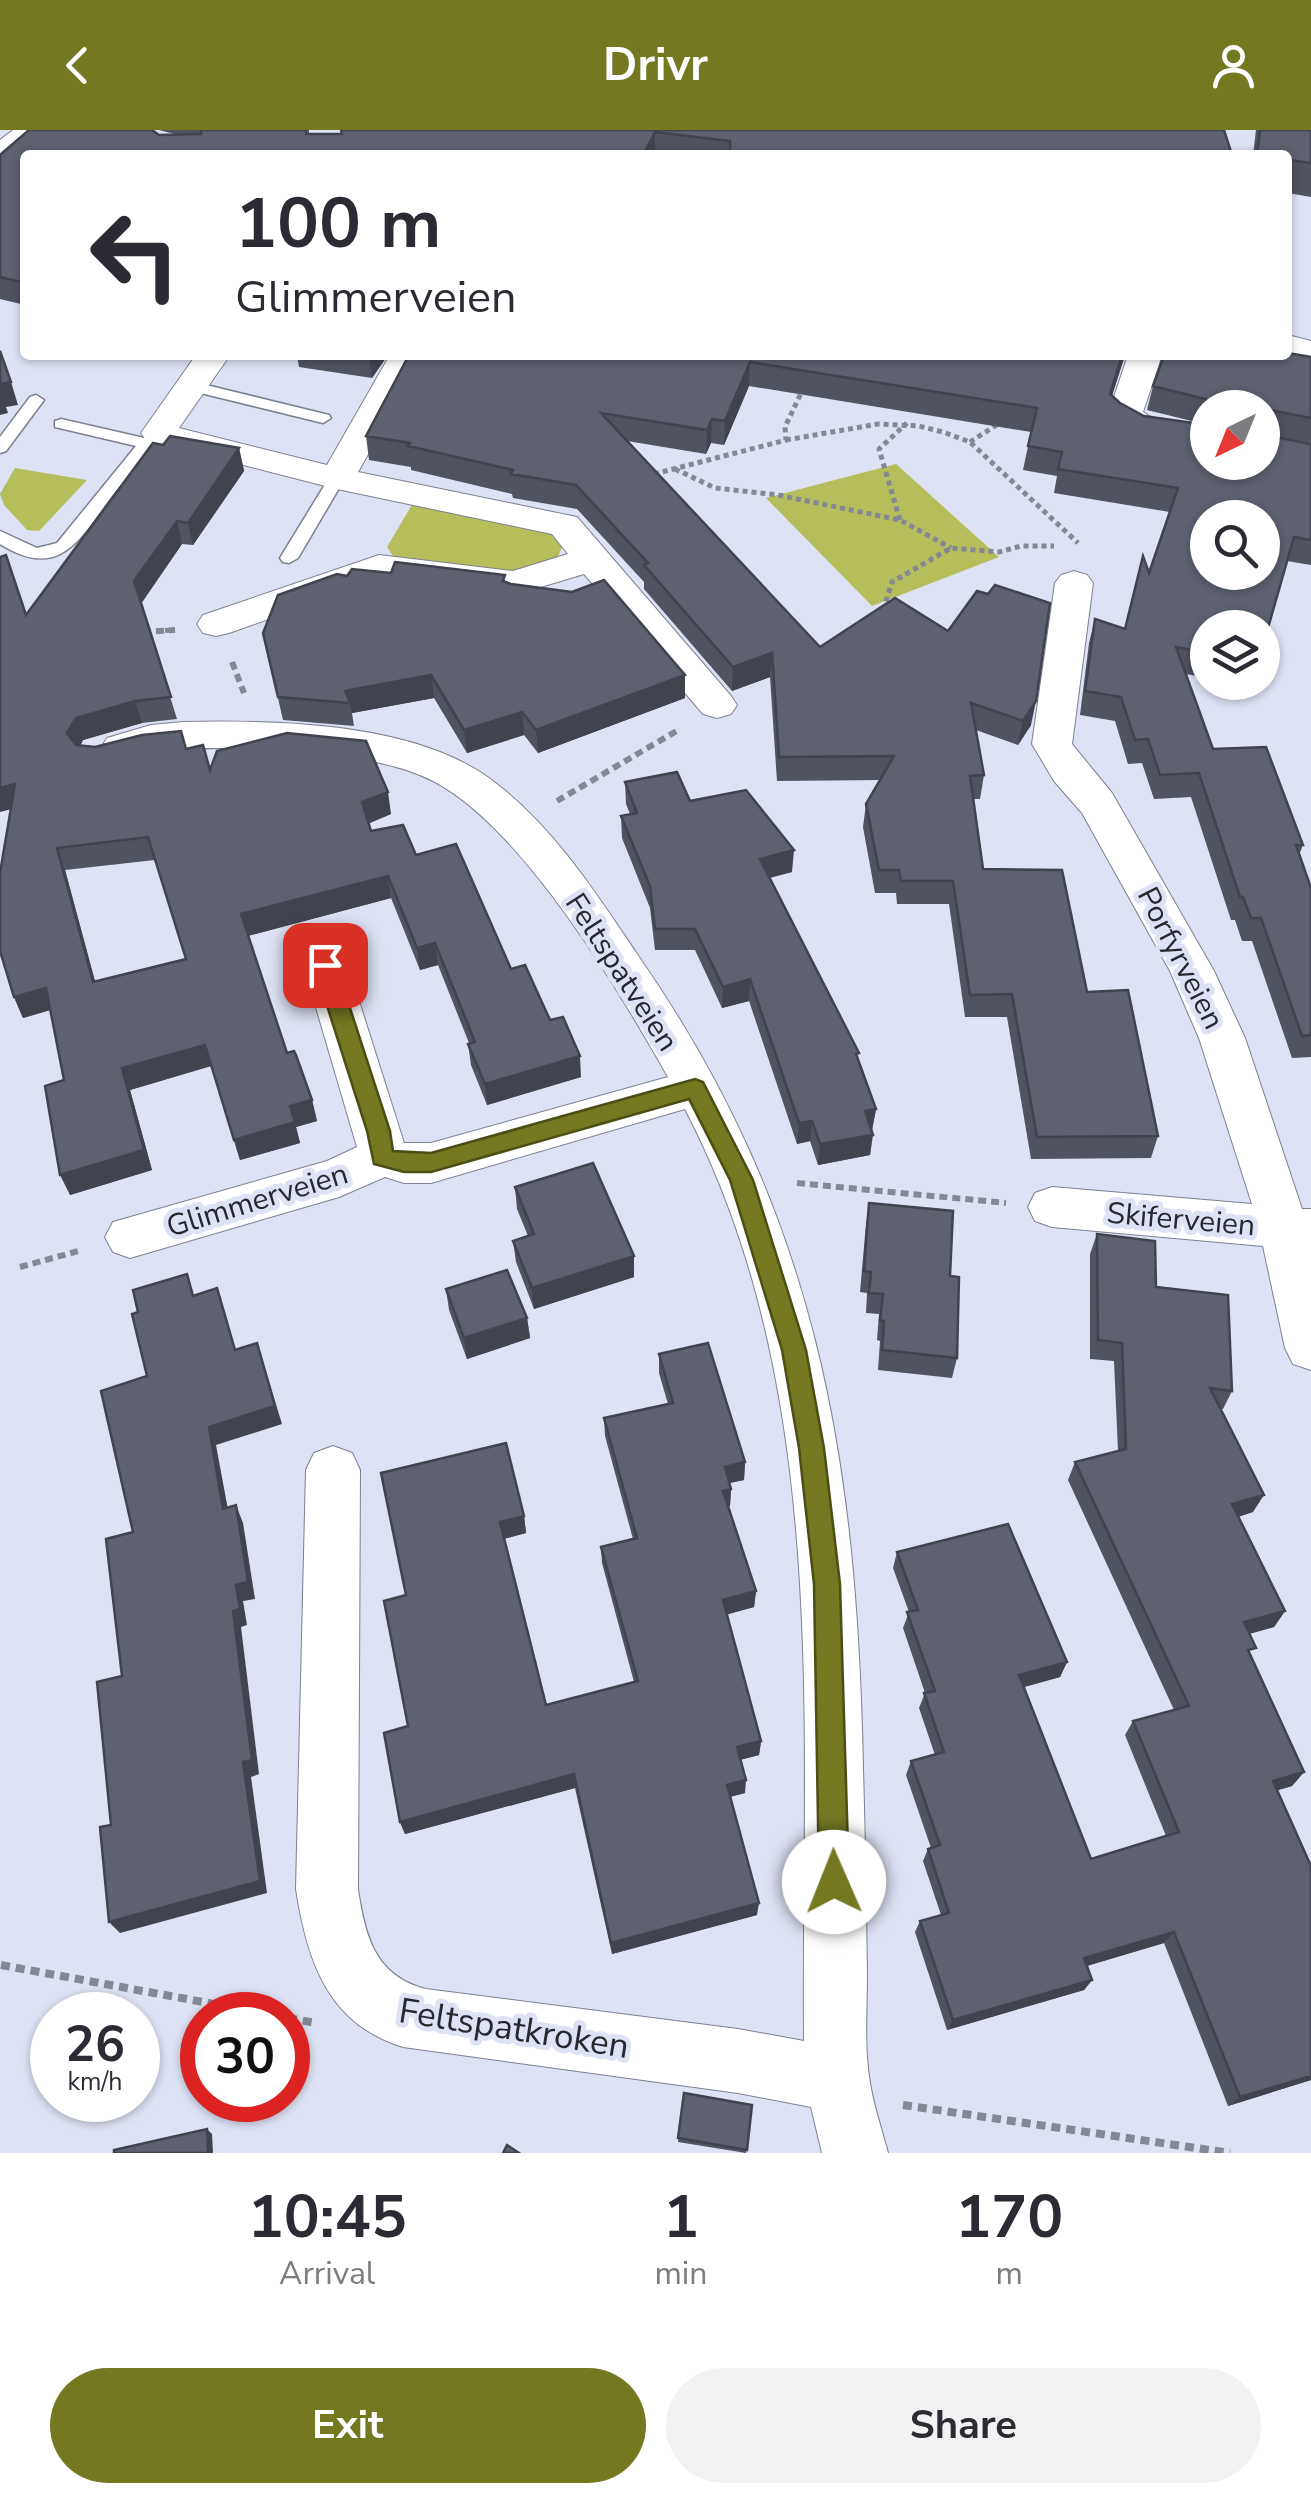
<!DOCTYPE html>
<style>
body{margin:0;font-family:"Nunito Sans",sans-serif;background:#f2f2f3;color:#2b2b33;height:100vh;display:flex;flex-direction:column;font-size:38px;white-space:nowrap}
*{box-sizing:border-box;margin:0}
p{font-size:32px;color:#7c7c81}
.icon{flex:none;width:55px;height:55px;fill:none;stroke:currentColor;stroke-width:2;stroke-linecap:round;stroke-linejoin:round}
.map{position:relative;height:2023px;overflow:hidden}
.details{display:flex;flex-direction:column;background:#fff;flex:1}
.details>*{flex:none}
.guide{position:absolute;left:20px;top:20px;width:1272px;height:210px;border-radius:10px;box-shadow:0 2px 8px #0004;background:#fff;color:#2b2b33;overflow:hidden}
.needle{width:65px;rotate:223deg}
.buttons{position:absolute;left:1190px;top:260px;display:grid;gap:20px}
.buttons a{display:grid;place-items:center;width:90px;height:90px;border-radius:50%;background:#fff;box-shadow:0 2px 8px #0004;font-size:50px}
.speed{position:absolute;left:30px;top:1862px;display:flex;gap:20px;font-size:50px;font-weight:700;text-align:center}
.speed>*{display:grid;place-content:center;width:130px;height:130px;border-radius:50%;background:#fff;box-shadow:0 2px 8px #0004;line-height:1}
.speed small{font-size:25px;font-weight:400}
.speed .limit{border:15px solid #d22;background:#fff;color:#111}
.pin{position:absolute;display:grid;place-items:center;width:85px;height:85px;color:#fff;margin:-42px;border-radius:20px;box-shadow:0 5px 15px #0006}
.me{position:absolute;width:110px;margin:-55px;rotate:359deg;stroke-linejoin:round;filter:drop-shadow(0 0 8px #0008)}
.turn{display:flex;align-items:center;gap:35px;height:210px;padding:0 50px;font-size:45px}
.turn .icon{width:130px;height:130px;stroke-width:2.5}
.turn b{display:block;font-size:70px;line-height:85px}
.eta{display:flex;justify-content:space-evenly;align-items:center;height:170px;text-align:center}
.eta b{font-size:60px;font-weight:700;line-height:70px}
.primary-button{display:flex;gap:20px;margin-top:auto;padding:20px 50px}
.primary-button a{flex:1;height:115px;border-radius:60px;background:#737821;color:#fff;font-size:40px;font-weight:700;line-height:115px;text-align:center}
.primary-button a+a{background:#f2f2f3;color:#2b2b33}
header{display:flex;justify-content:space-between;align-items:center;height:130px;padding:0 50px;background:#737821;color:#fff;font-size:45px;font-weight:700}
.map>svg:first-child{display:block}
.green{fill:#b6bd5b}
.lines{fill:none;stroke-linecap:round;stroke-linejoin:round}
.service-casing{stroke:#7d8191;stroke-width:3}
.minor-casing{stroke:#7d8191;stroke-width:2}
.path-far2{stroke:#848894;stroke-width:5;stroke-dasharray:5 4;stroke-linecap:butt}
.path-far1{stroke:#848894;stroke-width:6;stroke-dasharray:8 5;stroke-linecap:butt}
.path{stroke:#848894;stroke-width:8;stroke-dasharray:9 6;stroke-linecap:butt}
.service{fill:#fff;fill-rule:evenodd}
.minor{fill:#fff;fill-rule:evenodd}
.wall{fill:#505360;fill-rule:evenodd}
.shaded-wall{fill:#41444e}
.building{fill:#5d6170;stroke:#41444e;stroke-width:2.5;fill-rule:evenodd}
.route{fill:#737821;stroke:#4b4e15;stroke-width:2.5}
.labels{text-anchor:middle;stroke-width:10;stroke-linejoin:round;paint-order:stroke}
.street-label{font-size:30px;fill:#26282e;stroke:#dde2f4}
.near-street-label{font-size:35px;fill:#26282e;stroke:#dde2f4}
</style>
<header><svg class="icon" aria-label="back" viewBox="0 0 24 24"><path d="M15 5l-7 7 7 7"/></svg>Drivr<svg class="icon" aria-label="person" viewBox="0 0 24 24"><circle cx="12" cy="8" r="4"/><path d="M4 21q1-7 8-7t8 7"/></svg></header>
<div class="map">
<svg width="1311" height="2023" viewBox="0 0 1311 2023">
<rect width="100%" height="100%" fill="#dde2f4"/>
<!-- green -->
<g class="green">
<polygon points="896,334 999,427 872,476 766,368"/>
<polygon points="15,338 87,350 39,401 27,400 4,375 0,364"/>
<polygon points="413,373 547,400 562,417 556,431 515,445 399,435 387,417"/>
</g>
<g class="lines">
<defs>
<g id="service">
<polygon points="190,251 329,285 331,288 323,293 184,259 184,253"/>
<polygon points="36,265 44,270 6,321 0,323 0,307 30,267"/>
<path d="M61,289L144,308L158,298L166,303C150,323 131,341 115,362C81,406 62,453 0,414V401L37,418L57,413L136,316L55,297V291Z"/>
<polygon points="337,343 345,348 298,428 289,433 283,432 280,428 329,348"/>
</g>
<g id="minor">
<polygon points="13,0 46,0 10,30 0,33 0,10"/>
<polygon points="1288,205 1311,211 1311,232 1286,225"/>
<polygon points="196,225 230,225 179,298 327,335 390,225 424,225 358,342 577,387 731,566 737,575 731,584 717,588 703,584 584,444 514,465 382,449 229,503 216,506 203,503 197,494 203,485 379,425 513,441 568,424 552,404 337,359 146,310 141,303"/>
<path d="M1128,225H1162L1143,282L1152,288L1208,298V318C1176,313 1127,313 1108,285Z"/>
<polygon points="1074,441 1087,445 1093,453 1072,614 1112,663 1214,841 1245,908 1302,1079 1311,1079 1311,1240 1293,1234 1285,1218 1263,1116 1052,1097 1035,1091 1028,1077 1035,1063 1052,1057 1252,1074 1199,908 1170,841 1082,683 1054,651 1032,614 1055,453 1061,445"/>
<path d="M183,592C277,590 411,592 489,648C552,694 596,763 639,827C818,1085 857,1330 863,1638C865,1707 866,1776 867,1845C867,1880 864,1919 870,1953C874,1977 882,2000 888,2023H822L811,1977L738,1963L403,1917C328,1894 307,1831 296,1759L306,1340L314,1323L333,1316L352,1323L360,1340L358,1759C365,1806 375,1846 426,1859L738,1899L804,1911C801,1603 833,1263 685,979L431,1053H404L385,1047L339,1067L130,1128L113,1122L105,1107L113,1092L327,1031L357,1017L302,830L308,818L324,813L340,818L346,830L404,1013H431L668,947C619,860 523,699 435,652C385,626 319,624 264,620C234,618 203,617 173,620C150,622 129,634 107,628L101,618L107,608L151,595Z"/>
</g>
</defs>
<!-- service casing -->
<use href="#service" class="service-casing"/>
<!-- minor casing -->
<use href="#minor" class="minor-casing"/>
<!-- path-far2 -->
<g class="path-far2">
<polyline points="786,310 878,294 919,296 943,302 970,312 1078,413"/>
<polyline points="970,312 1003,291"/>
<polyline points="675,339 715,358 778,365 900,390 951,418"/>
<polyline points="654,344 786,310 785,297 803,259"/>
<polyline points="900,390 879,319 907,293"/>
<polyline points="883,480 892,452 951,418 999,422 1021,416 1054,416"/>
<polyline points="156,501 175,500"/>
</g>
<!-- path-far1 -->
<g class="path-far1">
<polyline points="143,502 175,500"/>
<polyline points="232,532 244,563"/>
<polyline points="557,671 680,599"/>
<polyline points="797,1053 1006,1073"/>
<polyline points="20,1137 82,1120"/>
</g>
<!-- path -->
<g class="path">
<polyline points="1,1835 274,1885"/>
<polyline points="288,1888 316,1893"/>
<polyline points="903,1975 1230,2023"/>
</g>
<!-- service -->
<use href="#service" class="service"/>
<!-- minor -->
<use href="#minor" class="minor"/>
</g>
<!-- wall -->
<g class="wall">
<polygon points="159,0 309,0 309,4 1224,0 1232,25 25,25 25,175 0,169 0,25 159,5 178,5"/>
<polygon points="1256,0 1311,0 1311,67 1288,63 1288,25 1253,25"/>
<polygon points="297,225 388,225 372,248 299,237"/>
<polygon points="409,225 1125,225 1112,265 1120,273 1208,332 1262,278 1208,278 1208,295 1147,280 1153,256 1311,227 1311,313 1265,305 1311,314 1311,435 1287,431 1208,498 1208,548 1186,544 1213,619 1303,715 1299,725 1311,758 1311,927 1292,928 1252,811 1242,811 1235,790 1231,790 1191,667 1154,669 1142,633 1128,634 1115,591 1080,585 1089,513 1095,489 1125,499 1149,443 1170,382 1054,363 1057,346 1023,340 1031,302 749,256 724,315 711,313 706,324 627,311 820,517 1031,595 1018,615 976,600 984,645 980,669 973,669 983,739 1087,862 1158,1006 1151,1028 1031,1029 1007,887 965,887 949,774 897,774 896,763 875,763 863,697 866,674 880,650 777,651 770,547 732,561 644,459 644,452 577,379 513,368 512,364 411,340 411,337 369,330 366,306"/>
<path d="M163,315L239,318L244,341L193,415L182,414L141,473L177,589L142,593L83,610L80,616L186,619L210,640L391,684L368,694L371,701L416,725L511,839L550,890L581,947L487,975L471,935L468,914L469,913L438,835L420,840L391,768L248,806L287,923L312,970L317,991L296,997L300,1013L240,1030L211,936L130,960L152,1040L70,1065L64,950L50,880L23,888L14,867L11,680L26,485ZM155,730L186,829L95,851L65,740Z"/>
<polygon points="347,446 506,452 685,545 685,568 538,623 524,605 467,623 434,568 352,583 354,596 283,590 263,503"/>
<polygon points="1229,552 1252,552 1251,557"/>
<polygon points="625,652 690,671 792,742 770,748 858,931 876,979 872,1000 870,1025 818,1035 810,1011 797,1014 749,871 722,878 695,820 655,820 650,778 622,708 621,686 630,684 626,674"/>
<polygon points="515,1057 634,1126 634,1147 534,1179 516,1132 513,1111 528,1106 517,1079"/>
<polygon points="869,1073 950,1146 957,1228 952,1248 878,1240 880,1211 877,1210 879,1184 866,1183 867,1163 860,1162 866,1094"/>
<polygon points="1097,1104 1156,1157 1232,1261 1223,1279 1220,1279 1253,1382 1238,1387 1285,1481 1274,1497 1249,1504 1250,1526 1304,1642 1292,1656 1277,1660 1311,1950 1228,1976 1164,1813 1087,1836 1092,1850 1084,1860 947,1900 915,1802 920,1791 941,1785 923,1731 928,1719 931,1718 906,1645 911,1631 935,1625 919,1578 925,1563 903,1498 909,1482 893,1438 897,1422 1067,1532 1060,1547 1024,1557 1091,1729 1166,1706 1125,1605 1133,1591 1174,1580 1068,1350 1075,1332 1118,1321 1114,1231 1090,1229 1090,1124"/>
<polygon points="446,1159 527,1188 530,1208 467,1229 449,1180"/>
<polygon points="659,1224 745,1332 744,1350 730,1353 731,1359 730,1376 728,1376 756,1461 754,1477 727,1484 761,1611 759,1625 740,1630 745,1663 730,1667 757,1785 612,1824 575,1658 405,1704 400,1692 408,1596 406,1465 524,1386 526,1403 504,1409 546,1575 634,1552 602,1433 601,1417 633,1409 605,1306 604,1288 668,1274 659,1243"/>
<polygon points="684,1963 752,1975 746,2023 678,2012"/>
</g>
<!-- shaded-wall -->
<g class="shaded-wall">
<polygon points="655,2 655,25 643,25"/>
<polygon points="369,225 388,225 372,248"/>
<polygon points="1122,225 1125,225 1105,288 1110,264"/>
<polygon points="750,232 749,256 724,315 725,291"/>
<polygon points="11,252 18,275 6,277 8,283 0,285 0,254"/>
<polygon points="712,289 711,313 706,324 707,300"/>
<polygon points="239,318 244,341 193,415 188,393"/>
<polygon points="177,391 182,414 141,474 134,451"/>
<polygon points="772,523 770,547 732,561 733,537"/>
<polygon points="431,545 434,568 352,583 350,573 345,561"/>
<polygon points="685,545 685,568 538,623 536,600"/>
<polygon points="135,571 142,593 83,610 75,626 67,603 76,588"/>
<polygon points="1036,571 1031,595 1018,615 1023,591"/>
<polygon points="522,582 524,605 467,623 464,600"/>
<polygon points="15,654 24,676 0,682 0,658"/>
<polygon points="388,662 391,684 366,694 362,672"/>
<polygon points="57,718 65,740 101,874 93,852"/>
<polygon points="794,720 792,742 758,750 760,729"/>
<polygon points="388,746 391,768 247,806 241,784"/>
<polygon points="435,813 438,835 420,840 417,818"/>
<polygon points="750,849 749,871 722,878 723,857"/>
<polygon points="46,858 54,879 23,888 14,867"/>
<polygon points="205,915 211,936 130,960 152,1040 70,1065 60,1045 122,938"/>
<polygon points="580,926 581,947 487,975 485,954"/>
<polygon points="312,970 317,991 296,997 300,1013 240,1030 234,1010 290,976"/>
<polygon points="876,979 872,1000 862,1002 865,981"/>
<polygon points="812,991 810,1011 797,1014 799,993"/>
<polygon points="873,1005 870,1025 818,1035 820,1014"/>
<polygon points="634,1126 634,1147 534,1179 532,1158"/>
<polygon points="527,1188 530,1208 467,1229 464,1208"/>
<polygon points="263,1232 282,1294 216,1315 231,1396 223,1379 209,1297"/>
<polygon points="745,1332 744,1350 723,1354 725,1337"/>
<polygon points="731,1359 730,1376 722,1378 723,1361"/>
<polygon points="1264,1365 1253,1382 1222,1391 1232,1374"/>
<polygon points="236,1375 243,1393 255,1469 243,1471 247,1495 241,1497 259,1644 251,1647 267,1763 120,1803 109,1792 243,1632 233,1481 236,1455"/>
<polygon points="524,1386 526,1403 502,1409 500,1392"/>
<polygon points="756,1461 754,1477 722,1486 723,1470"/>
<polygon points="1285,1481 1274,1497 1234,1508 1244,1492"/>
<polygon points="1067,1532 1060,1547 1013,1560 1019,1545"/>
<polygon points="761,1611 759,1625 735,1631 737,1617"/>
<polygon points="1304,1642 1292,1656 1262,1665 1273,1651"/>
<polygon points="574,1644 575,1658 405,1704 400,1692"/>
<polygon points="746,1650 745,1663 725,1668 727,1655"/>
<polygon points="759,1773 757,1785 612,1824 611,1813"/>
<polygon points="1174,1802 1164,1813 1076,1839 1084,1828"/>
<polygon points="1092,1850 1084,1860 947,1900 953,1890"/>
<polygon points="1311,1946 1311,1950 1228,1976 1240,1967"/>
<polygon points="207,1999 212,2004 213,2023 208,2023"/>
</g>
<!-- building -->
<g class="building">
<polygon points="29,0 152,0 159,5 201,4 201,0 306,0 306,4 342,4 341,0 1224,0 1232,25 759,25 759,23 730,22 730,11 655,2 643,25 25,25 25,153 0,147 0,25"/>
<polygon points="1260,0 1311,0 1311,33 1288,30 1288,25 1257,25"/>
<polygon points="0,221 11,252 0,254"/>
<path d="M1288,223L1311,227V288L1270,280L1265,284V305L1311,314V410L1294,407L1262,519V498H1208V523L1176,517L1213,619L1266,617L1303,715H1296L1311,758V905L1302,906L1261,788H1251L1243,767H1240L1199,643L1160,645L1148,609L1135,610L1121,567L1085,561L1095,489L1125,499L1143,426L1149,443L1178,358L1058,339L1062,322L1028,316L1037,278L750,232L725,291L712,289L707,300L601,283L820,517L895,468L948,501L977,461L988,464L995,455L1050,473L1036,571L1023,591L971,573L984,645L970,646L983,739L1062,740L1087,862L1128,860L1158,1006L1037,1007L1012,864L970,865L953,751H901L899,740H879L866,674L894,626L779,627L772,523L733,537L644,435L648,433L576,355L511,344L513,340L408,316L410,313L366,306L409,225H1122L1110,264L1120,273L1144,286L1208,295V332H1262V278H1217V272L1153,256L1164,225H1288ZM1208,388H1262V442H1208Z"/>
<path d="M170,306L239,318L188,393L177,391L134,451L171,567L135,571L76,588L67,603L76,615L95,617L142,605L181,601L186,619L203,615L210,640L217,621L287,603L366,611L388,662L362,672L371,701L403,695L416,725L456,714L511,839L525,835L550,890L563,887L580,926L485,954L468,914L475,912L435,813L417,818L388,746L241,784L287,923L294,921L296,925L312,970L290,976L295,992L234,1010L205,915L122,938L144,1020L60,1045L45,956L64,950L46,858L14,867L0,821V743L15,654L0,658V427L6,425L26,485L153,313L163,315ZM148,707L186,829L93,852L57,718Z"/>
<polygon points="395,432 505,445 503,451 511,454 572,462 604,450 685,545 536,600 522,582 464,600 431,545 345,561 350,573 278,567 263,503 278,465 337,444 347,446 352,439 391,443"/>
<polygon points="677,642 690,671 746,660 794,720 760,729 859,923 856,924 876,979 865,981 873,1005 820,1014 812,991 799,993 750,849 723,857 695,799 655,799 650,756 621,686 637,683 625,652"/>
<polygon points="593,1033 634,1126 532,1158 513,1111 534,1104 515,1057"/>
<polygon points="869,1073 953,1081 950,1146 959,1147 957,1228 882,1220 884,1191 880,1190 883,1164 869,1163 871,1142 864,1141"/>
<polygon points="1097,1104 1155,1111 1156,1157 1228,1165 1232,1261 1210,1258 1264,1365 1232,1374 1285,1481 1244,1492 1256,1518 1248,1520 1304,1642 1273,1651 1311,1736 1311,1946 1240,1967 1174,1802 1084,1828 1092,1850 953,1890 920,1791 949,1783 928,1719 940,1715 911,1631 944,1622 924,1563 935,1561 907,1482 918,1480 897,1422 1008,1394 1067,1532 1019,1545 1091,1729 1179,1702 1133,1591 1189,1576 1075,1332 1126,1319 1122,1213 1098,1210"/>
<polygon points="507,1140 527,1188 464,1208 446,1159"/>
<polygon points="187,1144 193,1166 217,1158 235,1220 257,1213 275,1276 209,1297 223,1379 236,1375 248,1452 236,1455 240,1479 233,1481 252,1630 243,1632 260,1751 109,1792 100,1697 111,1695 97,1552 122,1546 106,1409 133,1402 101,1261 147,1246 132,1184 138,1182 133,1160"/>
<polygon points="708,1213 745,1332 725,1337 731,1359 723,1361 756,1461 723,1470 761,1611 737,1617 746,1650 727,1655 759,1773 611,1813 574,1644 400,1692 384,1603 408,1596 384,1471 406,1465 381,1343 506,1313 524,1386 500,1392 546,1575 638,1551 601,1417 637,1408 604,1288 673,1273 659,1224"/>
<polygon points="684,1963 752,1975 747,2020 678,2008"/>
<polygon points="207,1999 208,2023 114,2023 114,2020"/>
<polygon points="507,2015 519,2023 503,2023"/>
</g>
<!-- route -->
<polygon class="route" points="325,827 336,835 390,1001 393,1021 431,1023 695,949 703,952 753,1050 806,1220 824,1318 840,1454 849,1752 844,1762 834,1767 824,1762 819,1752 814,1454 799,1318 782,1220 730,1050 689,969 431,1042 404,1042 374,1034 367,1001 314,835"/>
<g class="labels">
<!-- street labels -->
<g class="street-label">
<text transform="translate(1181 828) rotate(63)" y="10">Porfyrveien</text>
<text transform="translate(622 842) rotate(57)" y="10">Feltspatveien</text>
<text transform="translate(257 1070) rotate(-17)" y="10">Glimmerveien</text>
<text transform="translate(1181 1089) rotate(5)" y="10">Skiferveien</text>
</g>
<!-- near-street labels -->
<g class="near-street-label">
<text transform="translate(514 1898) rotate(9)" y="12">Feltspatkroken</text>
</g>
</g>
</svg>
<div class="buttons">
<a><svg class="needle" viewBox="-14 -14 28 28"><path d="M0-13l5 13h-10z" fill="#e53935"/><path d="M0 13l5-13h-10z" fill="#7c7c81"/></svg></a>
<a><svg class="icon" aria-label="search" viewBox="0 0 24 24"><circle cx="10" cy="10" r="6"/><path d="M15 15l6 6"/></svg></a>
<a><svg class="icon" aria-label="layers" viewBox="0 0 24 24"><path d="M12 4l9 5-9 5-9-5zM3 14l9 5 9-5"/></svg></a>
</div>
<div class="speed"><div>26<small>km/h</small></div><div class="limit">30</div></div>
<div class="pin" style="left:325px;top:835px;background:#d93025"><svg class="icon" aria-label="arrive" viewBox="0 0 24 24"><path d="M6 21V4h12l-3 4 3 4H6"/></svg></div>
<svg class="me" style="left:834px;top:1752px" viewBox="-20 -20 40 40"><circle r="19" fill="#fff"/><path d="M0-13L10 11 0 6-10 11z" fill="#737821"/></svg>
<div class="guide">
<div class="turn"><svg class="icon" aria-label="left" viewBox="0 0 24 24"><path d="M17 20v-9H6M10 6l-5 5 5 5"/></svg><div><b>100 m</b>Glimmerveien</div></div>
</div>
</div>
<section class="details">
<div class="eta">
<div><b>10:45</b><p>Arrival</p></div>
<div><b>1</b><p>min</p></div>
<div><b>170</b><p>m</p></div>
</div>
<div class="primary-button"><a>Exit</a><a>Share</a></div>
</section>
